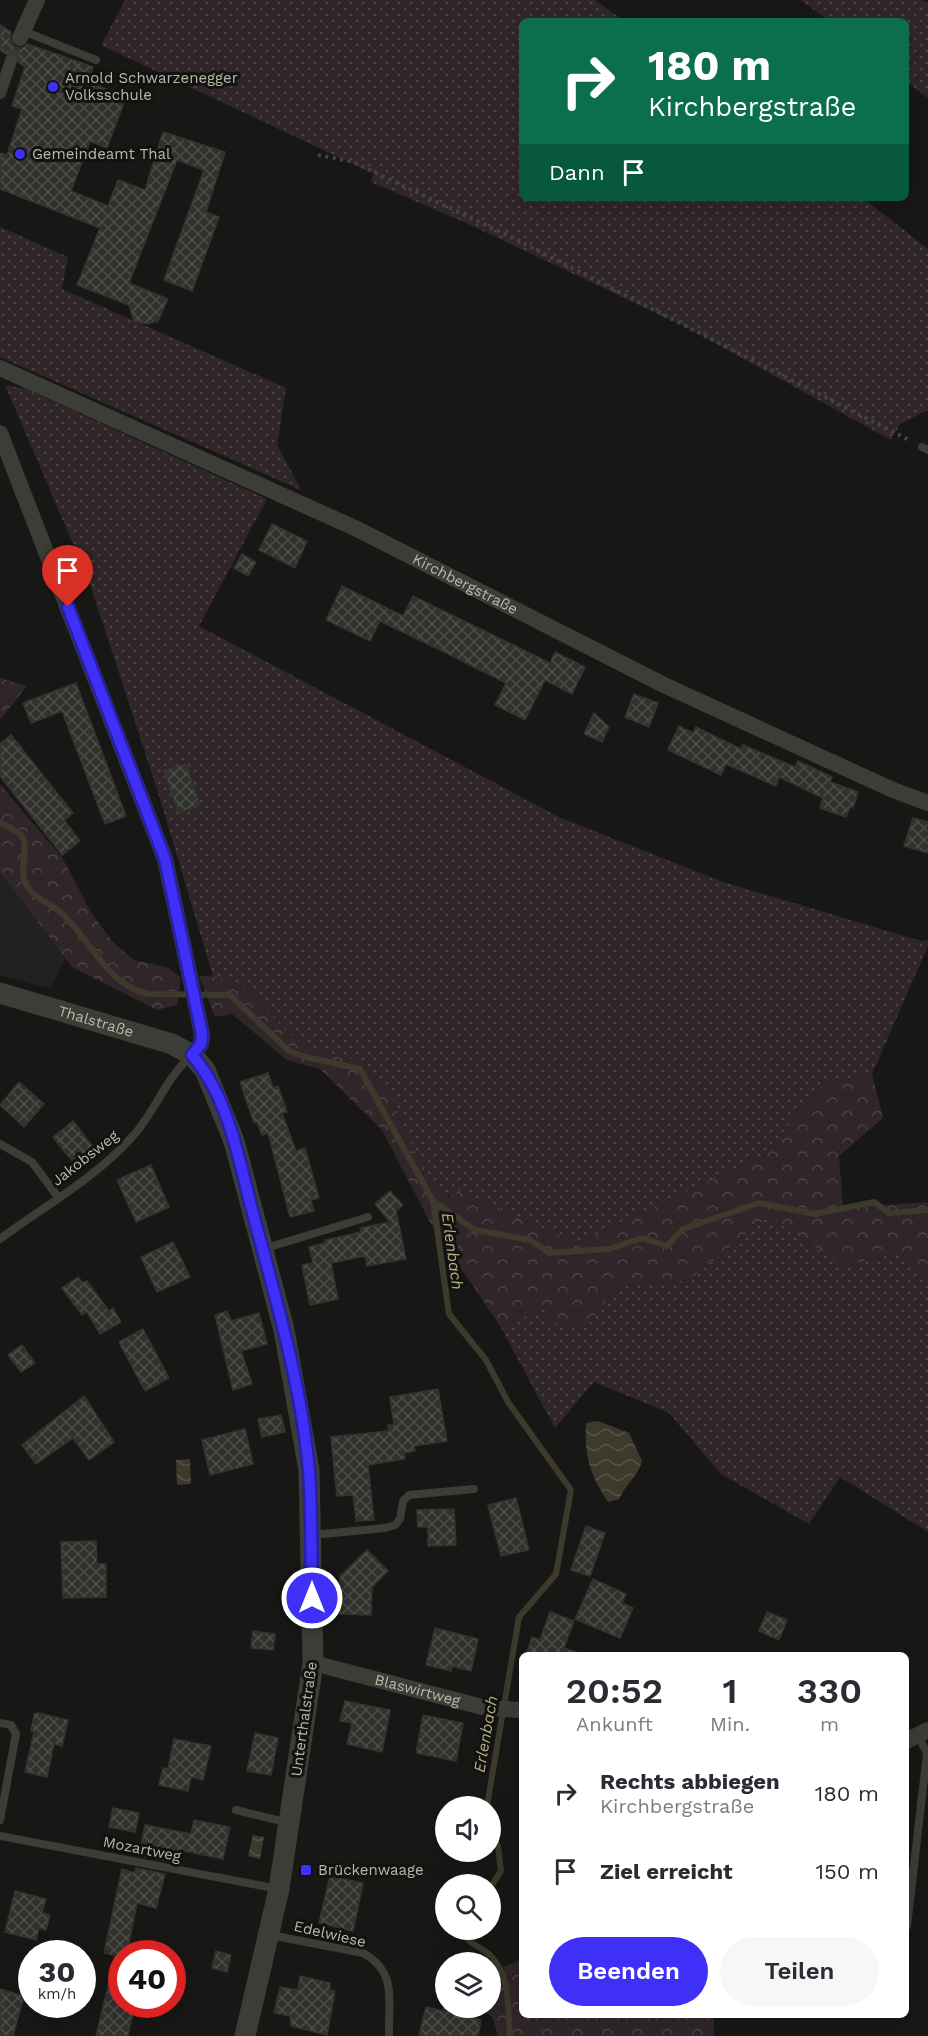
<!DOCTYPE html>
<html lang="de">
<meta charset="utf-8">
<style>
body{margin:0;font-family:"Work Sans",sans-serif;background:#f7f7f7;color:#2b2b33;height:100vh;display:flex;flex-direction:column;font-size:22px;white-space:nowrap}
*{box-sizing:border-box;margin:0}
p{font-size:20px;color:#7c7c81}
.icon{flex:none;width:33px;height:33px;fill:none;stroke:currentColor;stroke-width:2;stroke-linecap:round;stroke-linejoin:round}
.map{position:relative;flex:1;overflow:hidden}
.side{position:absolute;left:519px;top:1652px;width:390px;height:366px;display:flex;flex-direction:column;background:#fff;border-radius:9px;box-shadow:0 6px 24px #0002}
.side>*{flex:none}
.guide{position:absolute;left:519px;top:18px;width:390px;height:183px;border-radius:9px;box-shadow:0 6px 24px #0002;background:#0b6e4f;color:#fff;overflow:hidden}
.fabs{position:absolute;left:435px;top:1796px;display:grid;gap:12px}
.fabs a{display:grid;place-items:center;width:66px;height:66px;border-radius:50%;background:#fff;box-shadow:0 6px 24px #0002;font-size:30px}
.speed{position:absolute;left:18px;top:1940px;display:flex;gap:12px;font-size:30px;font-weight:700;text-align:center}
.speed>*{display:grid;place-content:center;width:78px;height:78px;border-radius:50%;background:#fff;box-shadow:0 6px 24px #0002;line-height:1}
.speed small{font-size:15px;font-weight:400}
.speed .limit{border:9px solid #d22;background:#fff;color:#111}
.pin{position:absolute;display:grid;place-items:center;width:51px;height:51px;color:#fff;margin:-62px -26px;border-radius:50% 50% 50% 0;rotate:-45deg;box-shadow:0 0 6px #0007}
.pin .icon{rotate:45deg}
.me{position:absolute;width:66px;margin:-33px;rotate:0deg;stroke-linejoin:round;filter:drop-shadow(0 0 4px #0008)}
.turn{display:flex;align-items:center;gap:21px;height:126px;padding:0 30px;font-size:27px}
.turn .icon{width:78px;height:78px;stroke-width:2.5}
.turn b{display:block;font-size:42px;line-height:51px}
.then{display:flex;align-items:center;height:57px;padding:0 30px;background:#0003;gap:12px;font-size:22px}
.eta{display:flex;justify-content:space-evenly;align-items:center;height:102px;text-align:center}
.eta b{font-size:36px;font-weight:600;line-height:42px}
.primary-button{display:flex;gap:12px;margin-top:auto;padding:12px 30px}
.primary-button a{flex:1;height:69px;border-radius:36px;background:#3e30f7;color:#fff;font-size:24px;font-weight:600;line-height:69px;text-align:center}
.primary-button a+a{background:#f7f7f7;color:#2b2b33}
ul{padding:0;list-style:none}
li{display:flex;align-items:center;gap:18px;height:78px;padding:0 30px}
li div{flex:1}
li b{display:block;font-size:22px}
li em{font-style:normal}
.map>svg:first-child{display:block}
.built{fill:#21221f}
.grass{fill:url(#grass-dots)}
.forest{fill:url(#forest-crowns)}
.water{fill:url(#water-waves)}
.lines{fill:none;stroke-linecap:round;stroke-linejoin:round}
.stream{stroke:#3d3a2c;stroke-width:6}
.building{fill:url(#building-cross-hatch);stroke:#333430;stroke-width:1.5}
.pedestrian-tunnel{stroke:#373833;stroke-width:12;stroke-dasharray:12 6;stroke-linecap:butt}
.path{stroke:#43443d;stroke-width:4;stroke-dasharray:3 4.5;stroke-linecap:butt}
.service{stroke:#3c3d37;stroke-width:8}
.pedestrian{stroke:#3c3d37;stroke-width:12}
.minor{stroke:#3c3d37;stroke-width:16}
.tertiary{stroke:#3c3d37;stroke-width:21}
.route-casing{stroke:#281fa1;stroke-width:15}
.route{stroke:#3e30f7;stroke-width:10}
.poi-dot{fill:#3e30f7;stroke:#121311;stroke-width:2}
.labels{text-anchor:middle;stroke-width:6;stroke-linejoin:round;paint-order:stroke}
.poi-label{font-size:15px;fill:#b7b9a8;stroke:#121311;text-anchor:start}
.street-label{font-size:15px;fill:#b7b9a8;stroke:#121311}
.water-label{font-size:16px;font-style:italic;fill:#b4ae7e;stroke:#121311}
</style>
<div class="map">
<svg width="928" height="2036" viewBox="0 0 928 2036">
<defs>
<pattern id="grass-dots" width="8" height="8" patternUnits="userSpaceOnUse" patternTransform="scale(1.5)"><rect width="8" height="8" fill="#30262a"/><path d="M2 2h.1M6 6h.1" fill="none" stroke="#4c4346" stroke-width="1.8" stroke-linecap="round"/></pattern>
<pattern id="forest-crowns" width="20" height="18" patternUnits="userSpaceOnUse" patternTransform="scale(1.5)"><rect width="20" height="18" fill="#30262a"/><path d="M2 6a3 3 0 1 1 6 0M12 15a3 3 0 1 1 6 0" fill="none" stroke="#4c4346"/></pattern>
<pattern id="water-waves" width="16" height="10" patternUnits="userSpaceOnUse" patternTransform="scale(1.5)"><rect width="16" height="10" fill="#3d3a2c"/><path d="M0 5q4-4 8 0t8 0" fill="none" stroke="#575448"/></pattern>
<pattern id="building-cross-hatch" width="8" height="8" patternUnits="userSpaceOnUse" patternTransform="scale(1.5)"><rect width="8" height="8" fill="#31322e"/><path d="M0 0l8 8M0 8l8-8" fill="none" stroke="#4d4e49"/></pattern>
</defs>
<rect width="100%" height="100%" fill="#171816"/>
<!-- built -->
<polygon class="built" points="0,872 66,956 51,989 0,975"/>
<!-- grass -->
<g class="grass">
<polygon points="125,0 595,0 624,21 522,21 522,198 863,198 928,249 928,410 900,424 891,440 686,327 464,222 371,182 374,174 101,45"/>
<polygon points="801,0 923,0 928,4 928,98 906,81 906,21 829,21"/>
<polygon points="0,227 68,257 62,289 286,388 277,445 301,490 0,357"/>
<polygon points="5,385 26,389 267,499 199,626 561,818 723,882 921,941 928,940 928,946 872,1074 825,1083 764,1155 577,1243 459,1191 452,1198 436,1187 416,1155 391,1096 365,1063 304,1046 284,1029 246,988 213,976 158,792 89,581"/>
<polygon points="769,1216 844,1267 901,1250 928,1287 928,1532 840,1477 809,1524 721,1474 669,1413 594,1382 555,1428 500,1326 544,1309 586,1328 616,1287 689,1280"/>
</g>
<!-- forest -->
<g class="forest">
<polygon points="0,678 27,686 0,720"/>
<polygon points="0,784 63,859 92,914 113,942 134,960 169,968 181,978 177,1005 157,1010 72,967 0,872"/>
<polygon points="199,976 213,976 246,988 284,1029 304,1046 365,1063 391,1096 416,1155 436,1187 451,1198 459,1191 577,1243 764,1155 825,1083 872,1074 883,1118 839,1156 843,1208 928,1202 928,1287 901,1250 844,1267 769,1216 689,1280 616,1287 586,1328 549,1322 544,1309 500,1326 430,1222 382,1130 320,1069 287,1060 232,1014 215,1017"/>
<polygon points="522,1959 522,2014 714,2015 714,2036 498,2036 493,2018 481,2007 490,2007 491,1973"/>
</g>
<!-- water -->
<g class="water">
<path d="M598,1421L629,1433L642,1461C638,1476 626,1484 619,1499L608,1502C590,1474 584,1456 586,1423Z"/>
<polygon points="190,1459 191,1484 177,1485 176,1460"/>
<polygon points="253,1835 264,1837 260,1859 248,1856"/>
</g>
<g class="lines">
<!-- stream -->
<g class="stream">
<path d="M0,822C6,826 14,829 20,834C31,844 17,870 27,886C36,900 48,902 59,911C90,937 107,987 149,994L230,995L289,1051L302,1056L360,1069L433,1201L449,1314L486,1360L508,1402L571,1490L556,1574L519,1617L487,1806"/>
<polyline points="433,1201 475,1230 530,1240 550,1253 609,1249 642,1238 667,1246 683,1229 759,1203 815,1214 874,1202 889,1213 928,1210"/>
<polyline points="490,1835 498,1846 501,1871 490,1888"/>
<path d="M461,1929C466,1944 481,1946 491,1956C511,1977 508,2010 510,2036"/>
</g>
</g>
<!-- building -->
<g class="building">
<polygon points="0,25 11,32 10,40 15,47 22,48 28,44 93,67 88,82 126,97 107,148 90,141 71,191 108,206 118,180 145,190 163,132 225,152 206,212 219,217 192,291 164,280 204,170 177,160 129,283 168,299 158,321 147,324 134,321 129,305 77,285 100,228 0,189 0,153 7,155 22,109 12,106 25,67 19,63 14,53 6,54 0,50"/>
<polygon points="272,524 307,541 295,568 259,550"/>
<polygon points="242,554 256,562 248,576 234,568"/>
<polygon points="342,586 403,616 413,596 550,663 555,652 585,667 572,694 545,680 525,720 495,705 506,683 440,650 380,621 370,641 326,620"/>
<polygon points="76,683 126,816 105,824 62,711 31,723 23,703"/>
<polygon points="634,694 658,703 649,727 625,717"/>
<polygon points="594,713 609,727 602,742 584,734"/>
<polygon points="679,726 693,733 696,727 741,749 743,745 795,767 798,761 832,777 830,782 858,792 853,808 850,807 846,817 820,808 823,798 779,777 776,786 726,764 721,775 668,750"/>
<polygon points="11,735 73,813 64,820 80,841 62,855 0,776 0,744"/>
<polygon points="186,764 200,805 179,813 164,771"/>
<polygon points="913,818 928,822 928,853 904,846"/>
<polygon points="268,1073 273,1088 278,1086 287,1112 282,1113 296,1151 305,1148 319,1198 311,1200 314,1211 290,1217 268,1133 262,1135 257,1122 254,1123 240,1082"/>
<polygon points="19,1082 44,1104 24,1127 0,1105"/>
<polygon points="73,1121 93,1147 73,1162 53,1137"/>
<polygon points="151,1165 169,1207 136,1222 117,1180"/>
<polygon points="390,1191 403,1205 396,1211 406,1259 367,1266 365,1256 331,1263 338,1299 310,1305 302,1265 313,1263 309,1247 325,1243 325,1240 361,1232 360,1228 390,1222 375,1204"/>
<polygon points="173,1242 190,1277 157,1292 141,1257"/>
<polygon points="78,1277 83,1283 87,1281 109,1311 113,1308 121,1322 100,1334 87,1312 82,1315 62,1288"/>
<polygon points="227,1311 231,1321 259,1313 267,1344 241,1351 252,1384 233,1390 215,1315"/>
<polygon points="143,1329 169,1378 145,1391 119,1342"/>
<polygon points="22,1345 35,1363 21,1372 8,1355"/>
<polygon points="438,1389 447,1441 414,1446 415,1451 404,1453 405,1459 368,1465 374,1520 356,1521 353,1495 337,1496 331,1437 389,1431 388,1425 394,1425 390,1397"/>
<polygon points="84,1396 114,1442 89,1460 73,1438 36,1464 22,1445"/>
<polygon points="281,1415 285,1432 262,1437 258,1419"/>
<polygon points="245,1429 253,1464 210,1475 202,1440"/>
<polygon points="516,1498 529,1550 501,1556 488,1505"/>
<polygon points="454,1509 456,1545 428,1546 428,1527 418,1527 417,1510"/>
<polygon points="586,1526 605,1533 590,1576 571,1570"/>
<polygon points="96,1541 97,1564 106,1564 106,1597 63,1598 61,1542"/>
<polygon points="367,1550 388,1571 372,1587 371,1615 339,1614 340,1576"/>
<polygon points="593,1579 626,1594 622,1603 633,1608 620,1638 575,1619"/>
<polygon points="550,1612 574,1621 564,1648 576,1652 575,1654 526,1654 532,1637 540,1640"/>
<polygon points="767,1612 787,1620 779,1640 759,1631"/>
<polygon points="435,1628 478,1639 471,1671 452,1666 451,1671 426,1665"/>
<polygon points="253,1631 275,1634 273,1650 251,1648"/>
<polygon points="345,1701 390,1710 382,1752 347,1744 352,1723 340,1721"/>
<polygon points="38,1713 68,1720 62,1746 54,1744 47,1777 25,1772 34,1732 31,1731 34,1714"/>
<polygon points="423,1715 463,1723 456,1761 416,1753"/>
<polygon points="255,1733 278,1738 271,1775 247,1771"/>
<polygon points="174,1739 211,1746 203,1780 191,1777 188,1791 159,1785 163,1768 168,1769"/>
<polygon points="113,1808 139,1813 135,1832 109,1827"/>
<polygon points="194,1820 230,1827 223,1859 180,1850 179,1857 170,1855 168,1861 139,1856 145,1825 191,1834"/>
<polygon points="136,1868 165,1874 156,1908 137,1903 127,1953 122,1953 122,1957 104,1953 122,1869 135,1873"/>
<polygon points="330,1876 363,1883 353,1931 319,1923"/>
<polygon points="15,1891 46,1899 42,1913 50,1915 46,1930 39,1928 36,1940 5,1932"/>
<polygon points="216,1951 231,1955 227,1972 212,1968"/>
<polygon points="115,1957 122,1958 122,2004 135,2004 128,2036 96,2036"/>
<polygon points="300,1976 330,1983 330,1990 335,1991 327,2035 291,2026 290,2016 274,2013 280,1987 298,1990"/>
<polygon points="0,1989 24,1996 13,2036 0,2036"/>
<polygon points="426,2007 443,2011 444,2007 467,2007 465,2016 481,2020 478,2036 419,2036"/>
</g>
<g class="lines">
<!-- pedestrian-tunnel -->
<polyline class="pedestrian-tunnel" points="11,61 17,43"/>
<!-- path -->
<polyline class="path" points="318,155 353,162 517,240 911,441"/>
<!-- service -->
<g class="service">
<polyline points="23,31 96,60"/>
<polyline points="922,447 928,450"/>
<polyline points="0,1144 32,1162 58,1197"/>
<path d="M0,1239C43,1207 97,1177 132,1137C156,1111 164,1080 192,1055"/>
<polyline points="263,1249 368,1217"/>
<polyline points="312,1535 385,1528 395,1525 400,1519 403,1501 409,1495 474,1489"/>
<polyline points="0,1723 11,1725 16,1734 0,1820"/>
<polyline points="236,1810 289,1823"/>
<polyline points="0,1836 279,1889"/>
<polyline points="907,1926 927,1753 918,1736"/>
<path d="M270,1935L363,1953C398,1972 388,2002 389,2036"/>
</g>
<!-- pedestrian -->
<polyline class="pedestrian" points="0,93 11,61"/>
<!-- minor -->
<g class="minor">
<polyline points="20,38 37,0"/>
<path id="s1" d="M0,368L357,529L664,685L893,790L928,803"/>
<polyline points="0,433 165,859 202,1034 201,1044 192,1055"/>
<path id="s2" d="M313,1663L486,1708L522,1710"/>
<polyline points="906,1741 928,1730"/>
</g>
<!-- tertiary -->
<path class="tertiary" id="s3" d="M0,993L172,1044L192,1055L205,1070L234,1141L284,1330L309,1470L313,1663L279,1889L245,2036"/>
</g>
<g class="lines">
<defs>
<path id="route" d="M68,607L165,859L202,1034L201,1044L192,1055C227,1095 238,1155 251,1206C274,1293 301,1381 309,1471C312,1513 311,1556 312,1598"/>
</defs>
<!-- route casing -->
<use href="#route" class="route-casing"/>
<!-- route -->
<use href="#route" class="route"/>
</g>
<!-- markers -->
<g class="poi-dot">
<circle cx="53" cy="87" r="6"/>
<circle cx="20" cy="154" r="6"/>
<rect x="300" y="1864" width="12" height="12" rx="3"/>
</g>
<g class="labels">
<!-- poi labels -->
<g class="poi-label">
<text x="65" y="83">Arnold Schwarzenegger<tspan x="65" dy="17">Volksschule</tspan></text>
<text x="32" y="159">Gemeindeamt Thal</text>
<text x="318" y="1875">Brückenwaage</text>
</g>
<!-- street labels -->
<g class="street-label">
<text dy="5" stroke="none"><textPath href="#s1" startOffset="513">Kirchbergstraße</textPath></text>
<text dy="5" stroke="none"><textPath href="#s3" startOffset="100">Thalstraße</textPath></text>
<text transform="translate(85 1158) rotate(-38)" y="5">Jakobsweg</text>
<text dy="5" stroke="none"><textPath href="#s2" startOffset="108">Blaswirtweg</textPath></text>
<text transform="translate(304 1719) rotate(-82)" y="5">Unterthalstraße</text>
<text transform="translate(142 1849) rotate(11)" y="5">Mozartweg</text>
<text transform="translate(330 1934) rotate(13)" y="5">Edelwiese</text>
</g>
<!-- water labels -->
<g class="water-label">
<text transform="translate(453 1251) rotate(82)" y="6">Erlenbach</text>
<text transform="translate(485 1734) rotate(-80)" y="6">Erlenbach</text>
</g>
</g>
</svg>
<div class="fabs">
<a><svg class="icon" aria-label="sound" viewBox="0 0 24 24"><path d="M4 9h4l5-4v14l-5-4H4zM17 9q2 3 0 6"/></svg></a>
<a><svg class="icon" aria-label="search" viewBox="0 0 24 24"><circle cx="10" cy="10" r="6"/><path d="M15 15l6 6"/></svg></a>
<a><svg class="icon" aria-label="layers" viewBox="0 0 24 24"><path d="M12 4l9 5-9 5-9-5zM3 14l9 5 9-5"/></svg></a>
</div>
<div class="speed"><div>30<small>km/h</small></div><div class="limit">40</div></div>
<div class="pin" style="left:68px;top:607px;background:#d93025"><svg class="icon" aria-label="arrive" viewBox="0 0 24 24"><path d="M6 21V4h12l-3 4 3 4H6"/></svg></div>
<svg class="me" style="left:312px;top:1598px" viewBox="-20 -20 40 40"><circle r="17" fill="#3e30f7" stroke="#fff" stroke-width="3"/><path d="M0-11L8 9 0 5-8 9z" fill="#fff"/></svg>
<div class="guide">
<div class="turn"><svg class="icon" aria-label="right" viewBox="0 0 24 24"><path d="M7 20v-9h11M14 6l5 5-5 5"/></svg><div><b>180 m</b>Kirchbergstraße</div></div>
<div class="then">Dann<svg class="icon" aria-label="arrive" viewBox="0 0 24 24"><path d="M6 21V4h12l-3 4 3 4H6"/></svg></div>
</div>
<section class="side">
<div class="eta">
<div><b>20:52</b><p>Ankunft</p></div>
<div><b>1</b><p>Min.</p></div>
<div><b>330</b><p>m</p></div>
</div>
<ul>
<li><svg class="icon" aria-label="right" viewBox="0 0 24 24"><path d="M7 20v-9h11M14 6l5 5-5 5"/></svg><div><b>Rechts abbiegen</b><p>Kirchbergstraße</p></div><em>180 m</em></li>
<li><svg class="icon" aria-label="arrive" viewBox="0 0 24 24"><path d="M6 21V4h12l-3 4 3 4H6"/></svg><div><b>Ziel erreicht</b></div><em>150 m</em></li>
</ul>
<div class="primary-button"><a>Beenden</a><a>Teilen</a></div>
</section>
</div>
